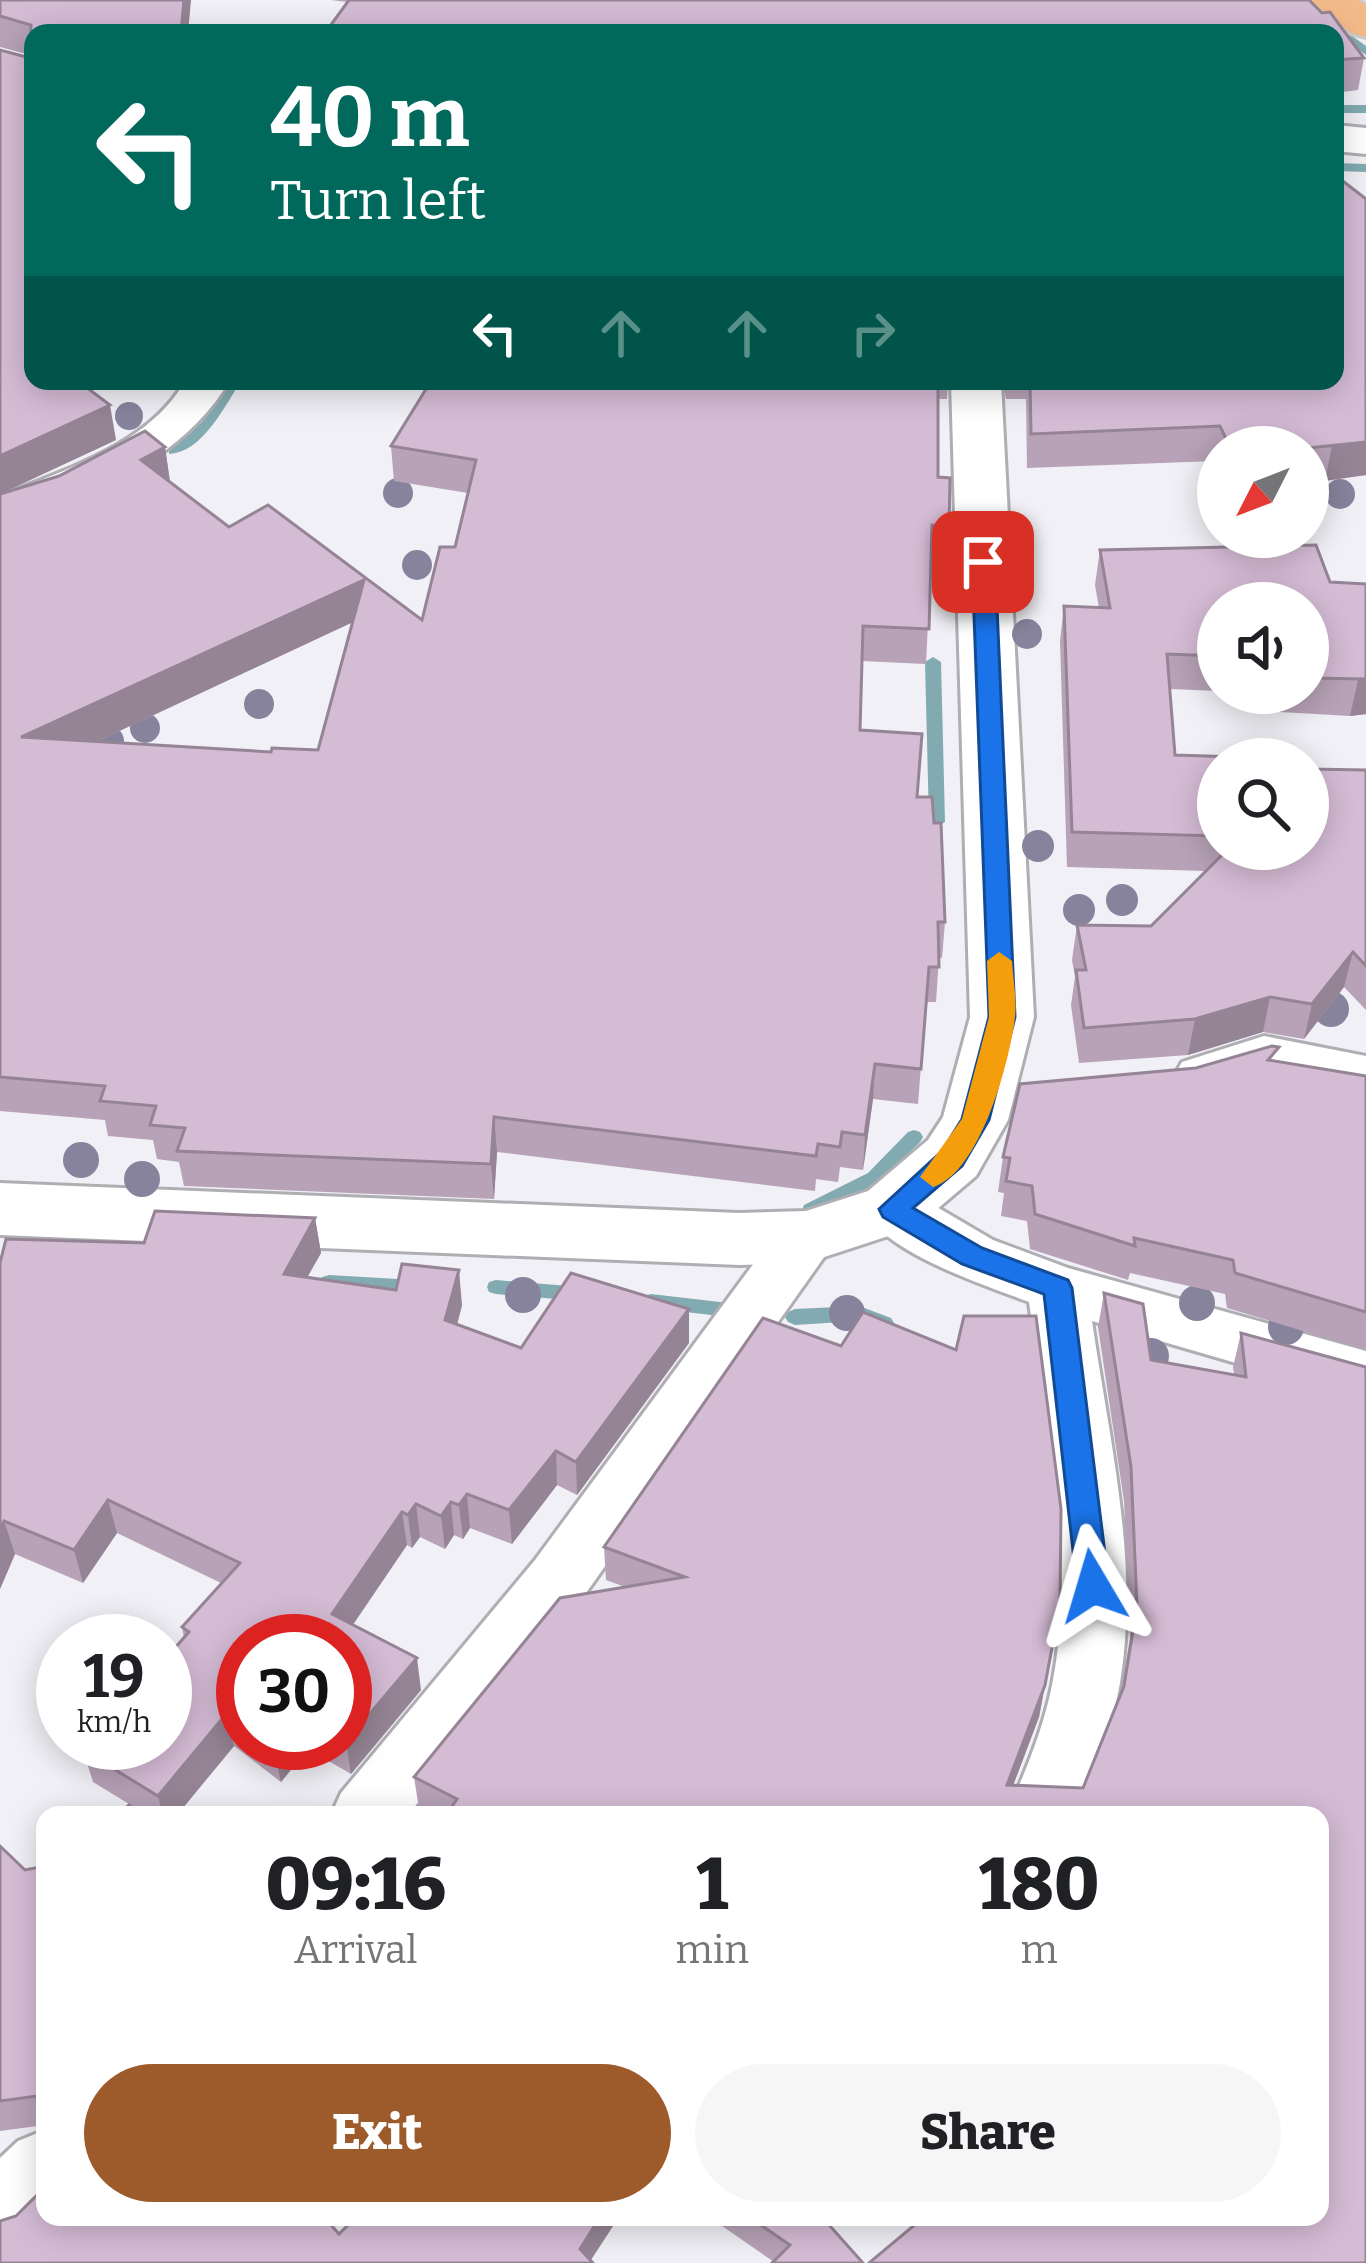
<!DOCTYPE html>
<style>
body{margin:0;font-family:Bitter,serif;background:#f6f6f6;color:#202124;height:100vh;display:flex;flex-direction:column;font-size:45px;white-space:nowrap}
*{box-sizing:border-box;margin:0}
p{font-size:39px;color:#757577}
.icon{flex:none;width:66px;height:66px;fill:none;stroke:currentColor;stroke-width:2;stroke-linecap:round;stroke-linejoin:round}
.map{position:relative;flex:1;overflow:hidden}
.sheet{position:absolute;left:36px;top:1806px;width:1293px;height:420px;display:flex;flex-direction:column;background:#fff;border-radius:24px;box-shadow:0 6px 30px #0003}
.sheet>*{flex:none}
.banner{position:absolute;left:24px;top:24px;width:1320px;height:366px;border-radius:24px;box-shadow:0 6px 30px #0003;background:#00695c;color:#fff;overflow:hidden}
.needle{width:78px;rotate:228deg}
.buttons{position:absolute;left:1197px;top:426px;display:grid;gap:24px}
.buttons a{display:grid;place-items:center;width:132px;height:132px;border-radius:50%;background:#fff;box-shadow:0 6px 30px #0003;font-size:60px}
.speed{position:absolute;left:36px;top:1614px;display:flex;gap:24px;font-size:60px;font-weight:700;text-align:center}
.speed>*{display:grid;place-content:center;width:156px;height:156px;border-radius:50%;background:#fff;box-shadow:0 6px 30px #0003;line-height:1}
.speed small{font-size:30px;font-weight:400}
.speed .limit{border:18px solid #d22;background:#fff;color:#111}
.pin{position:absolute;display:grid;place-items:center;width:102px;height:102px;color:#fff;margin:-51px;border-radius:24px;box-shadow:0 6px 18px #0006}
.me{position:absolute;width:132px;margin:-66px;rotate:353deg;stroke-linejoin:round;filter:drop-shadow(0 0 9px #0008)}
.turn{display:flex;align-items:center;gap:42px;height:252px;padding:0 48px;font-size:54px}
.turn .icon{width:156px;height:156px;stroke-width:2.5}
.turn b{display:block;font-size:84px;line-height:102px}
.lanes{display:flex;align-items:center;height:114px;padding:0 48px;background:#0003;justify-content:center;gap:60px;direction:ltr}
.lanes .off{opacity:.35}
.eta{display:flex;justify-content:space-evenly;align-items:center;height:204px;text-align:center}
.eta b{font-size:72px;font-weight:800;line-height:84px}
.primary-button{display:flex;gap:24px;margin-top:auto;padding:24px 48px}
.primary-button a{flex:1;height:138px;border-radius:72px;background:#9d5a2a;color:#fff;font-size:48px;font-weight:800;line-height:138px;text-align:center}
.primary-button a+a{background:#f6f6f6;color:#202124}
.map>svg:first-child{display:block}
.lines{fill:none;stroke-linecap:round;stroke-linejoin:round}
.stream{fill:#82abb1;fill-rule:evenodd}
.minor-casing{stroke:#aeaeb3;stroke-width:6}
.tertiary-casing{stroke:#aeaeb3;stroke-width:6}
.primary-casing{stroke:#ccc;stroke-width:6}
.minor{fill:#fff;fill-rule:evenodd}
.tertiary{fill:#fff;fill-rule:evenodd}
.primary{fill:#f2b989;fill-rule:evenodd}
.tree{fill:#87839d}
.wall{fill:#b7a2b7;fill-rule:evenodd}
.shaded-wall{fill:#958495}
.building{fill:#d5bcd5;stroke:#958495;stroke-width:3;fill-rule:evenodd}
.route{fill:#1a73e8;stroke:#114b97;stroke-width:3}
.slow{fill:#f59e0b}
</style>
<div class="map">
<svg width="1366" height="2263" viewBox="0 0 1366 2263">
<rect width="100%" height="100%" fill="#f0f0f6"/>
<g class="lines">
<!-- stream -->
<g class="stream">
<polygon points="1329,25 1337,25 1366,46 1366,55 1329,29"/>
<rect x="1335" y="105" width="31" height="8"/>
<polygon points="1335,163 1366,164 1366,172 1335,171"/>
<path d="M227,381H241C225,406 202,453 169,454V448L202,422Z"/>
<polygon points="933,657 941,662 945,822 937,827 929,822 925,662"/>
<polygon points="914,1130 920,1132 923,1137 920,1142 880,1183 818,1215 804,1215 802,1210 804,1205 868,1173 908,1132"/>
<polygon points="329,1275 415,1280 422,1282 424,1287 422,1292 415,1294 329,1289 322,1287 320,1282 322,1277"/>
<polygon points="496,1280 581,1287 588,1289 590,1294 588,1299 581,1301 496,1294 489,1292 487,1287 489,1282"/>
<polygon points="651,1294 737,1304 744,1306 747,1311 744,1316 737,1318 651,1308 644,1306 642,1301 644,1296"/>
<polygon points="859,1306 891,1318 894,1323 891,1328 884,1331 858,1321 795,1325 788,1322 785,1317 788,1312 795,1309"/>
</g>
<defs>
<g id="minor">
<path d="M185,381H229C188,455 81,507 0,527V496C64,470 149,445 185,381Z"/>
<polygon points="1264,1036 1366,1056 1366,1096 1265,1076 1202,1096 1182,1090 1174,1076 1182,1062"/>
<path d="M892,1187L913,1193L993,1240L1068,1268L1366,1351V1401L1092,1321C1109,1438 1140,1564 1120,1683C1112,1729 1094,1772 1076,1815H1006C1025,1773 1043,1730 1052,1685C1077,1561 1045,1426 1029,1302C982,1284 887,1254 863,1209L871,1193Z"/>
<polygon points="806,1214 827,1221 835,1237 827,1253 581,1600 408,1815 331,1815 341,1793 535,1560 785,1221"/>
<polygon points="45,2130 45,2217 49,2217 27,2238 0,2249 0,2158 18,2141"/>
</g>
<g id="tertiary">
<polygon points="1335,125 1366,128 1366,154 1335,151"/>
<polygon points="951,381 1001,381 1034,1017 1008,1120 976,1176 916,1227 806,1263 739,1265 0,1235 0,1183 739,1213 806,1211 868,1191 928,1140 943,1117 970,1017"/>
</g>
<polygon id="primary" points="1309,0 1358,0 1366,5 1366,37 1351,33"/>
</defs>
<!-- minor casing -->
<use href="#minor" class="minor-casing"/>
<!-- tertiary casing -->
<use href="#tertiary" class="tertiary-casing"/>
<!-- primary casing -->
<use href="#primary" class="primary-casing"/>
<!-- minor -->
<use href="#minor" class="minor"/>
<!-- tertiary -->
<use href="#tertiary" class="tertiary"/>
<!-- primary -->
<use href="#primary" class="primary"/>
</g>
<!-- trees -->
<g class="tree">
<circle cx="129" cy="416" r="14"/>
<circle cx="398" cy="493" r="15"/>
<circle cx="1340" cy="494" r="15"/>
<circle cx="417" cy="565" r="15"/>
<circle cx="1027" cy="634" r="15"/>
<circle cx="259" cy="704" r="15"/>
<circle cx="145" cy="728" r="15"/>
<circle cx="109" cy="741" r="15"/>
<circle cx="1038" cy="846" r="16"/>
<circle cx="1122" cy="900" r="16"/>
<circle cx="1079" cy="910" r="16"/>
<circle cx="1331" cy="1009" r="18"/>
<circle cx="81" cy="1160" r="18"/>
<circle cx="142" cy="1179" r="18"/>
<circle cx="523" cy="1295" r="18"/>
<circle cx="1197" cy="1303" r="18"/>
<circle cx="847" cy="1313" r="18"/>
<circle cx="1286" cy="1327" r="18"/>
<circle cx="1151" cy="1356" r="18"/>
</g>
<!-- wall -->
<g class="wall">
<polygon points="0,0 191,0 33,381 116,440 0,494 30,55 0,47"/>
<polygon points="331,0 1309,0 1364,58 1358,90 1335,93 1335,33 325,33 347,2"/>
<polygon points="1366,199 1366,475 1308,482 1308,447 1218,447 1218,469 1215,461 1027,468 1026,399 1006,399 1002,381 1335,381"/>
<path d="M406,381H948L947,399H938V477L949,526L946,561L931,560L926,664L862,661L860,730L917,797L934,823L945,922L942,958L939,957L936,1002H926L918,1104L873,1099L863,1170L840,1167L838,1182L816,1179L815,1191L497,1152L494,1199L184,1186L179,1162L157,1159L153,1140L108,1136L105,1120L0,1111V494L165,447L170,482L229,527L422,620L455,547L468,493L394,481L391,446L426,389L406,390ZM353,622L318,750L271,752L96,742Z"/>
<polygon points="1100,550 1330,582 1366,584 1366,714 1350,716 1280,712 1276,694 1262,693 1308,693 1308,603 1218,603 1218,691 1170,689 1175,755 1218,759 1218,849 1308,849 1366,770 1366,1010 1344,987 1304,1039 1263,1032 1188,1055 1079,1063 1071,1005 1075,977 1072,960 1077,925 1151,926 1206,871 1067,867 1060,641 1064,606 1099,608 1095,585"/>
<polygon points="1275,1061 1366,1076 1366,1350 1227,1308 1225,1294 1130,1273 1128,1280 1030,1249 1027,1221 1001,1216 1004,1193 998,1192 1003,1157"/>
<path d="M315,1218L321,1253L307,1277L462,1305L457,1325L521,1348L689,1343L577,1495L557,1485L512,1544L470,1528L463,1539L454,1535L445,1549L420,1537L412,1548L407,1545L352,1625L421,1690L351,1774L308,1749L281,1782L234,1746L177,1815H147L93,1782L83,1750L184,1638L182,1627L221,1583L117,1533L83,1583L15,1554L0,1589V1263ZM243,1641H345V1743H243Z"/>
<polygon points="1104,1293 1143,1304 1151,1360 1234,1374 1233,1367 1241,1333 1366,1367 1366,2263 869,2263 924,2217 1320,2217 1320,1815 432,1815 419,1809 414,1777 560,1598 625,1587 606,1580 604,1547 763,1318 841,1346 863,1312 956,1350 964,1316 1036,1316 1061,1509 1060,1605 1039,1717 1013,1785 1083,1788 1120,1695 1130,1638 1124,1501 1098,1327"/>
<polygon points="0,1846 25,1870 45,1866 45,2125 0,2131"/>
<polygon points="709,2217 822,2217 774,2262"/>
</g>
<!-- shaded-wall -->
<g class="shaded-wall">
<polygon points="184,0 191,0 188,33 181,33"/>
<polygon points="110,405 116,440 0,494 0,456"/>
<polygon points="1366,442 1366,475 1325,481 1332,446"/>
<polygon points="165,447 170,482 147,495 141,460"/>
<polygon points="364,580 368,615 29,773 21,737"/>
<polygon points="1366,679 1366,714 1350,716 1358,680"/>
<polygon points="1353,952 1344,987 1304,1039 1312,1004"/>
<polygon points="1270,997 1263,1032 1188,1055 1195,1019"/>
<polygon points="875,1064 873,1099 863,1170 865,1135"/>
<polygon points="494,1117 497,1152 494,1199 491,1164"/>
<polygon points="315,1218 321,1253 290,1308 284,1274"/>
<polygon points="459,1270 462,1305 449,1355 445,1320"/>
<polygon points="689,1309 689,1343 577,1495 576,1462"/>
<polygon points="556,1451 557,1485 512,1544 509,1510"/>
<polygon points="467,1494 470,1528 463,1539 459,1505"/>
<polygon points="108,1500 117,1533 83,1583 74,1550"/>
<polygon points="451,1502 454,1535 445,1549 441,1516"/>
<polygon points="416,1504 420,1537 412,1548 408,1515"/>
<polygon points="402,1512 407,1545 342,1641 332,1614"/>
<polygon points="4,1521 15,1554 0,1589 0,1531"/>
<polygon points="417,1658 421,1690 351,1774 346,1742"/>
<polygon points="1045,1685 1039,1717 1002,1815 1007,1785"/>
<polygon points="226,1714 234,1746 177,1815 163,1815 158,1796"/>
<polygon points="280,1743 306,1743 308,1749 281,1782 274,1751"/>
<polygon points="600,2217 619,2217 589,2263 580,2249"/>
</g>
<!-- building -->
<g class="building">
<polygon points="0,0 184,0 181,33 33,33 33,381 78,381 110,405 0,456 0,50 30,58 31,25 0,16"/>
<polygon points="349,0 1309,0 1322,13 1330,12 1364,58 1335,60 1335,33 799,33 799,29 680,29 679,33 325,33"/>
<polygon points="1335,175 1366,199 1366,442 1308,448 1230,447 1220,426 1031,434 1030,381 1335,381"/>
<path d="M431,381H938V477L950,478L949,526L932,525L929,629L863,626L860,730L922,734L917,797H932L934,823H941L945,922H938L939,967H929L921,1069L875,1064L865,1135L842,1132L840,1147L818,1144L816,1156L494,1117L491,1164L177,1151L185,1128L150,1125L156,1106L100,1101L105,1086L0,1077V494L59,476L145,431L165,447L141,460L229,527L268,505L422,620L440,547H455L476,460L391,446ZM364,580L318,750L272,748L271,752L21,737Z"/>
<polygon points="1316,545 1330,582 1366,584 1366,679 1308,678 1308,603 1218,603 1218,656 1167,654 1175,755 1236,757 1236,759 1218,759 1218,836 1072,832 1064,606 1110,608 1100,550"/>
<polygon points="1308,769 1366,770 1366,966 1353,952 1312,1004 1270,997 1195,1019 1084,1028 1076,970 1086,970 1077,925 1151,926 1228,849 1308,849"/>
<polygon points="1272,1046 1279,1047 1268,1060 1366,1076 1366,1312 1235,1273 1233,1260 1134,1238 1135,1246 1035,1214 1032,1186 1006,1181 1010,1158 1003,1157 1020,1084 1196,1068"/>
<polygon points="155,1211 315,1218 284,1274 396,1290 402,1264 459,1270 445,1320 521,1348 571,1273 689,1309 576,1462 556,1451 509,1510 467,1494 459,1505 451,1502 441,1516 416,1504 408,1515 402,1512 332,1614 417,1658 346,1742 345,1641 243,1641 243,1727 226,1714 158,1796 83,1750 90,1743 165,1743 165,1659 189,1632 182,1627 240,1563 108,1500 74,1550 4,1521 0,1531 0,1263 6,1239 144,1243"/>
<polygon points="1104,1293 1143,1304 1151,1360 1246,1377 1241,1333 1366,1367 1366,2263 869,2263 924,2217 1320,2217 1320,1815 446,1815 457,1799 414,1777 560,1598 685,1577 604,1547 763,1318 841,1346 863,1312 956,1350 964,1316 1036,1316 1061,1509 1060,1605 1045,1685 1007,1785 1083,1788 1124,1686 1137,1606 1131,1467"/>
<polygon points="263,1743 280,1743 274,1751"/>
<polygon points="129,1805 142,1815 118,1815"/>
<polygon points="0,1846 25,1870 45,1866 45,2095 0,2101"/>
<polygon points="45,2144 45,2217 324,2217 339,2234 356,2217 600,2217 580,2249 593,2263 0,2263 0,2221 16,2216 42,2190 38,2151"/>
<polygon points="749,2217 822,2217 863,2263 772,2263 790,2245"/>
</g>
<!-- route -->
<polygon class="route" points="983,556 995,562 1015,1017 989,1120 962,1166 913,1208 982,1248 1068,1280 1072,1288 1109,1586 1104,1596 1093,1600 1082,1596 1077,1586 1044,1294 962,1264 883,1217 879,1209 942,1151 962,1119 989,1017 972,562"/>
<!-- slow -->
<path class="slow" d="M999,952L1012,961C1013,979 1017,999 1015,1017C1010,1061 980,1173 933,1187L920,1177L962,1119L989,1017L987,961Z"/>
</svg>
<div class="buttons">
<a><svg class="needle" viewBox="-14 -14 28 28"><path d="M0-13l5 13h-10z" fill="#e53935"/><path d="M0 13l5-13h-10z" fill="#757577"/></svg></a>
<a><svg class="icon" aria-label="sound" viewBox="0 0 24 24"><path d="M4 9h4l5-4v14l-5-4H4zM17 9q2 3 0 6"/></svg></a>
<a><svg class="icon" aria-label="search" viewBox="0 0 24 24"><circle cx="10" cy="10" r="6"/><path d="M15 15l6 6"/></svg></a>
</div>
<div class="speed"><div>19<small>km/h</small></div><div class="limit">30</div></div>
<div class="pin" style="left:983px;top:562px;background:#d93025"><svg class="icon" aria-label="arrive" viewBox="0 0 24 24"><path d="M6 21V4h12l-3 4 3 4H6"/></svg></div>
<svg class="me" style="left:1093px;top:1586px" viewBox="-20 -20 40 40"><path d="M0-17L14 15 0 8-14 15z" fill="#1a73e8" stroke="#fff" stroke-width="4"/></svg>
<div class="banner">
<div class="turn"><svg class="icon" aria-label="left" viewBox="0 0 24 24"><path d="M17 20v-9H6M10 6l-5 5 5 5"/></svg><div><b>40 m</b>Turn left</div></div>
<div class="lanes"><svg class="icon" aria-label="left" viewBox="0 0 24 24"><path d="M17 20v-9H6M10 6l-5 5 5 5"/></svg><svg class="icon off" aria-label="ahead" viewBox="0 0 24 24"><path d="M12 20V5M6 11l6-6 6 6"/></svg><svg class="icon off" aria-label="ahead" viewBox="0 0 24 24"><path d="M12 20V5M6 11l6-6 6 6"/></svg><svg class="icon off" aria-label="right" viewBox="0 0 24 24"><path d="M7 20v-9h11M14 6l5 5-5 5"/></svg></div>
</div>
<section class="sheet">
<div class="eta">
<div><b>09:16</b><p>Arrival</p></div>
<div><b>1</b><p>min</p></div>
<div><b>180</b><p>m</p></div>
</div>
<div class="primary-button"><a>Exit</a><a>Share</a></div>
</section>
</div>
